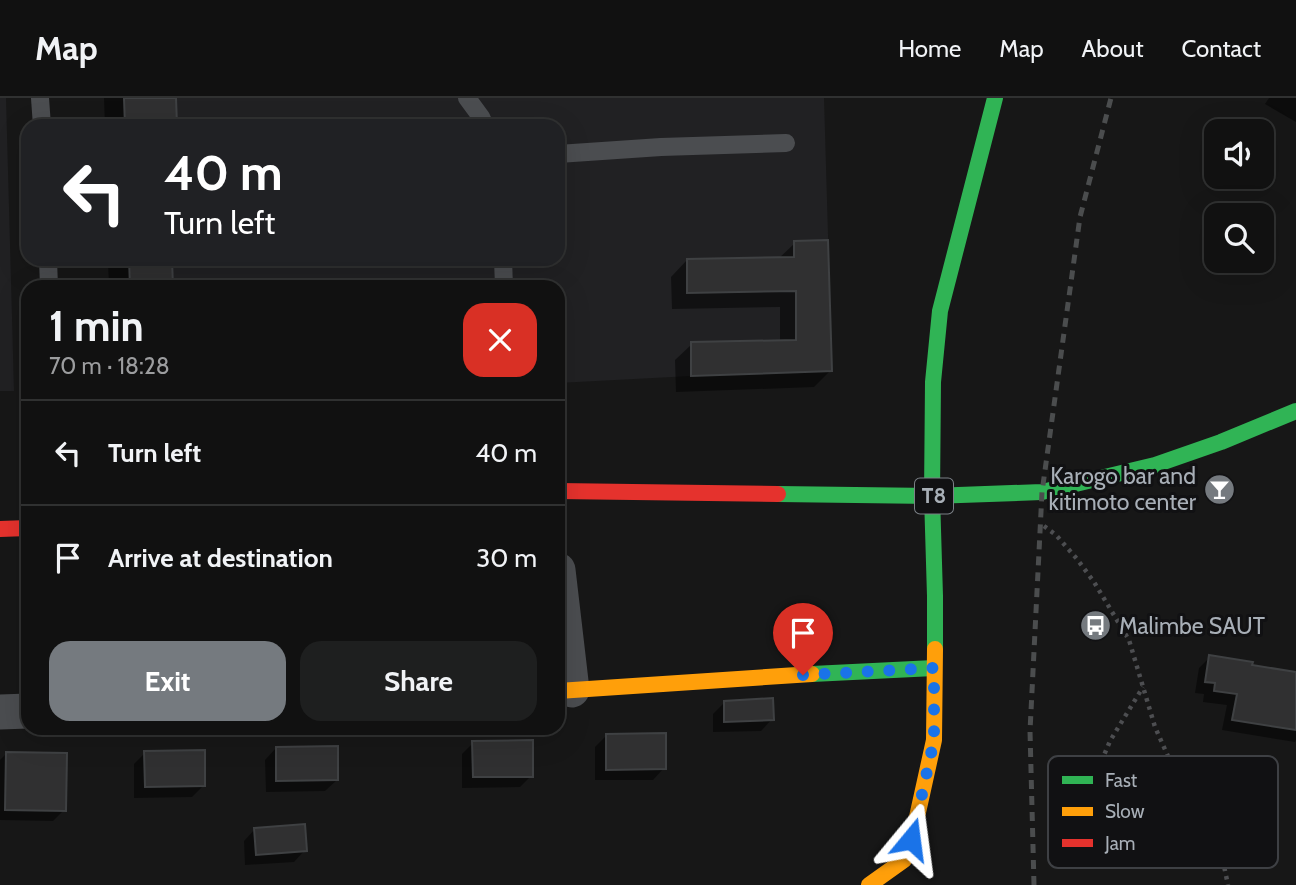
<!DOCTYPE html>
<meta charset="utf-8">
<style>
body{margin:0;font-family:Cabin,sans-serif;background:#1e1f1f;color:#f1f3f6;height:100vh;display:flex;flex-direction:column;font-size:26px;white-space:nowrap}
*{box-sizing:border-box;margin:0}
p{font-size:23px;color:#9c9d9f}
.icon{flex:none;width:38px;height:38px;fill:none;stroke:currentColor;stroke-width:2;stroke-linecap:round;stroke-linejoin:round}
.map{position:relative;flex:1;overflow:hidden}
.details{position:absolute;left:21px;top:182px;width:544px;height:455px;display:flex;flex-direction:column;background:#111;border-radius:21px;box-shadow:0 7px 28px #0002,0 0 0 2px #303131}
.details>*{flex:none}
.banner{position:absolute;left:21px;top:21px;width:544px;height:147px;border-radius:21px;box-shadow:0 7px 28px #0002,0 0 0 2px #303131;background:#202124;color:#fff;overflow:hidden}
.buttons{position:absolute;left:1204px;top:21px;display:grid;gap:14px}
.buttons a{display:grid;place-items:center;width:70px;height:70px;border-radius:14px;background:#111;box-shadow:0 7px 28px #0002,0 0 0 2px #303131;font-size:35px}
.pin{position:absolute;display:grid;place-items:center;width:60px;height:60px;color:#fff;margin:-72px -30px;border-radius:50% 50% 50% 0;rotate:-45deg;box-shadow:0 0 7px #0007}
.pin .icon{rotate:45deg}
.me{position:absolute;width:77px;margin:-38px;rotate:16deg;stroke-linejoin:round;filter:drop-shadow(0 0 5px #0008)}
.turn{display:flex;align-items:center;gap:24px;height:147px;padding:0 28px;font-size:32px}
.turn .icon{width:91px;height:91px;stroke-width:2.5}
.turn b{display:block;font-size:49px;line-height:60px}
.round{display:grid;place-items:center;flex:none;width:74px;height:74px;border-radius:21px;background:#1e1f1f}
.overview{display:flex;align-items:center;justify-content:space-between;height:119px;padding:0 28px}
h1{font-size:42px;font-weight:700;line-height:52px}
.action{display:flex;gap:14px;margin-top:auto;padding:14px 28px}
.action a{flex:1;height:80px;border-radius:21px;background:#757a7f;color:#fff;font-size:28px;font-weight:700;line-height:80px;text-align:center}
.action a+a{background:#1e1f1f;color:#f1f3f6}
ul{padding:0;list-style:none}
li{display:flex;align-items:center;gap:21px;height:105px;padding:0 28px;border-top:2px solid #303131}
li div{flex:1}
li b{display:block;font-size:26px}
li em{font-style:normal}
header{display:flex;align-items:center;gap:42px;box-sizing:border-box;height:98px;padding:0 35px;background:#111;border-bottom:2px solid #303131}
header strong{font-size:33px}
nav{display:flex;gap:38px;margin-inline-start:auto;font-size:24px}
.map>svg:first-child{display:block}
.built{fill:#212123}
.shadow{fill:#0007}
.building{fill:#303031;stroke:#3f4143;stroke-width:2}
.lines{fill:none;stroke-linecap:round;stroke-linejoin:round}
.path{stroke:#4d4e51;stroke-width:4.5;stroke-dasharray:3.5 5;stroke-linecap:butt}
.lane{stroke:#4b4d50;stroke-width:18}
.street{stroke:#4b4d50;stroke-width:35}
.fast{stroke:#30b455;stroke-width:16}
.slow{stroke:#ff9f0a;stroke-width:16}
.jam{stroke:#e5322d;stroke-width:16}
.rail{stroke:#4b4d4e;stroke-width:5;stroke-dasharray:9 7;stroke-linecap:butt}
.route{stroke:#1a73e8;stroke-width:12;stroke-dasharray:0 21.6}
.labels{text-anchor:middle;stroke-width:6;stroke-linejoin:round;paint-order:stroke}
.shield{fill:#111113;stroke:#7b8086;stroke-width:2}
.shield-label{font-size:21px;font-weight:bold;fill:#a8afb7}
.poi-label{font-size:23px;fill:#a8afb7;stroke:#111113;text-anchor:end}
.key{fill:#111113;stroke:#3e4044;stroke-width:2}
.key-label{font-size:19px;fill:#a8afb7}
</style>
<header>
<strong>Map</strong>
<nav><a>Home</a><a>Map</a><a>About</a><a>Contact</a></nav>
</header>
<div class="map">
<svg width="1296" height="787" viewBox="0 0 1296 787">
<rect width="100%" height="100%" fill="#171717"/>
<!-- built -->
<g class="built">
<polygon points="0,0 6,0 14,293 0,293"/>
<polygon points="124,0 824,0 832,273 691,278 558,285 558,189 130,189 129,161 558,161 558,28 125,28"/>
</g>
<!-- shadow -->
<g class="shadow">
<polygon points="104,0 175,0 175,26 173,28 105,28"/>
<polygon points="1269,0 1296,0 1296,24 1265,6"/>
<polygon points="795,145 830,273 814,289 676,294 675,262 692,246 780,244 780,209 672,211 671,179 687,162 778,161"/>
<polygon points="108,161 170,161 171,189 109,189"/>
<polygon points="1210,559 1250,568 1296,575 1296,642 1295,644 1222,632 1227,607 1203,604 1204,596 1195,595 1199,570"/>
<polygon points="724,605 772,621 761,633 713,634 713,616"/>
<polygon points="606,638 664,670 653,682 595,682 595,649"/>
<polygon points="473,645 531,678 520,689 462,690 462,656"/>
<polygon points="276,650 337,682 325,693 266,694 265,662"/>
<polygon points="145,655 203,688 192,699 134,700 134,666"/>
<polygon points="6,656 64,712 53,723 0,722 0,662"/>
<polygon points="255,731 305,752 294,764 245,767 244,743"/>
</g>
<!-- building -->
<g class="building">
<polygon points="124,0 176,0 177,27 125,28"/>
<polygon points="828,142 832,273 691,278 691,244 796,242 796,193 687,195 687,161 794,159 794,143"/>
<polygon points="129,161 172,161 173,189 130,189"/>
<polygon points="1209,557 1253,564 1252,567 1296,574 1296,632 1232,622 1237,596 1214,593 1215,585 1205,584"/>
<polygon points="773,600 774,622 724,624 724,603"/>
<polygon points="666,635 666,671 606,672 606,636"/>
<polygon points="533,642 533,679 473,679 472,643"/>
<polygon points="338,648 338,682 276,683 276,649"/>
<polygon points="205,652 205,688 145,689 144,653"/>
<polygon points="6,654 67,655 66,713 5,712"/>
<polygon points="305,726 307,753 256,757 254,730"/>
</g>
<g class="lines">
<!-- path -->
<g class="path">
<polyline points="1044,428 1056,437 1077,461 1094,484 1129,542 1155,629 1171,665 1224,768 1228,787"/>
<polyline points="1072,761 1096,676 1110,643 1143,589"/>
</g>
<!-- lane -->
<g class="lane">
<polyline points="40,0 42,28"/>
<polyline points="467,0 481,19 485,28"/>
<polyline points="558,56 661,49 786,45"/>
<polyline points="48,161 49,189"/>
<polyline points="503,161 504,189"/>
</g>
<!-- street -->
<g class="street">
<polyline points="558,472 572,592"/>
<polyline points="0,614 28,613"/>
</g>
<!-- fast -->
<g class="fast">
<polyline points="778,396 932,398 1042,394 1155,367 1221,344 1296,313"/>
<polyline points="935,551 935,498 932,398 933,284 940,213 995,0"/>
<polyline points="812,576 934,570"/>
</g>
<!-- slow -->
<g class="slow">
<polyline points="558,593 812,576"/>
<polyline points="869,787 904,762 917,719 934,642 935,551"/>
</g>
<!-- jam -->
<g class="jam">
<polyline points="558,393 778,396"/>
<polyline points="0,431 28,430"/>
</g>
<!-- rail -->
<polyline class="rail" points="1034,787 1030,633 1042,394 1080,119 1111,0"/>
</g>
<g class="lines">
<!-- route -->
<polyline class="route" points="803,577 934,570 934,642 917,719 911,741"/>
</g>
<!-- icons -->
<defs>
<symbol id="bar-disc" viewBox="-11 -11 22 22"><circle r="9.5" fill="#757a7f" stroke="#111113"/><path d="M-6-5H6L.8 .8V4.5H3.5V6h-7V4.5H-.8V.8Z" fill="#fff"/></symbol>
<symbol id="bus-disc" viewBox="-11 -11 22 22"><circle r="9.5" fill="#757a7f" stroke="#111113"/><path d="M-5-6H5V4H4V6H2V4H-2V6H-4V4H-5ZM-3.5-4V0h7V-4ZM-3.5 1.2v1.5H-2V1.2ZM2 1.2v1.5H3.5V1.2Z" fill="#fff"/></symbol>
</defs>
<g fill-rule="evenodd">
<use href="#bar-disc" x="1202" y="374" width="35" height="35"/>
<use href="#bus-disc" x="1078" y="510" width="35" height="35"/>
</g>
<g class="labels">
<!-- shield labels -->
<rect class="shield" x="915" y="380.5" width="38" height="35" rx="5"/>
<g class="shield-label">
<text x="934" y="405">T8</text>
</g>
<!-- poi labels -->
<g class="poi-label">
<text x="1196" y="386">Karogo bar and<tspan x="1196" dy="26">kitimoto center</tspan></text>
<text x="1119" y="536" text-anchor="start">Malimbe SAUT</text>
</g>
</g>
<!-- legend -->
<rect x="1048" y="658" width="230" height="112" rx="10" class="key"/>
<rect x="1062" y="678" width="31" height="8" fill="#30b455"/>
<rect x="1062" y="709" width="31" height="9" fill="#ff9f0a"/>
<rect x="1062" y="741" width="31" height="8" fill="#e5322d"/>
<g class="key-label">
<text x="1105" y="689">Fast</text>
<text x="1105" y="720">Slow</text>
<text x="1105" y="752">Jam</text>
</g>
</svg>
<div class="buttons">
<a><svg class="icon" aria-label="sound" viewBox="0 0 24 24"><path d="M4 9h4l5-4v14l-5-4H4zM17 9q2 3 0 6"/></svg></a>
<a><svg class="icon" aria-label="search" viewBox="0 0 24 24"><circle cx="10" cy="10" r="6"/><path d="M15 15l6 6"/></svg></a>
</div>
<div class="pin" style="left:803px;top:577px;background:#d93025"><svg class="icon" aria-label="arrive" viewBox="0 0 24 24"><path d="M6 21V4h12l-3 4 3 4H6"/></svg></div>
<svg class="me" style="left:911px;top:741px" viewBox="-20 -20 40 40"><path d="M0-17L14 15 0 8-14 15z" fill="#1a73e8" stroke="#fff" stroke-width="4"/></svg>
<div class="banner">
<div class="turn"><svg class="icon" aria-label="left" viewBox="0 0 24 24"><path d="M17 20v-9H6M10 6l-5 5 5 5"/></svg><div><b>40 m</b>Turn left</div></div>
</div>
<section class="details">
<div class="overview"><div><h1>1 min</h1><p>70 m · 18:28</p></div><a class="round" style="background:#d93025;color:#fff"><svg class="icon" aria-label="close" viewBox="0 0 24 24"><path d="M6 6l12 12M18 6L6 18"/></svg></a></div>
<ul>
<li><svg class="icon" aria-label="left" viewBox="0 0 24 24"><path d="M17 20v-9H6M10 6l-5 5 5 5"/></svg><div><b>Turn left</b></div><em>40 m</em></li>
<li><svg class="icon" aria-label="arrive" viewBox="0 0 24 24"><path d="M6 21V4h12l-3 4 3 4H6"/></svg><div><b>Arrive at destination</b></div><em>30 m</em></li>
</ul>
<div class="action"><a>Exit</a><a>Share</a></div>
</section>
</div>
